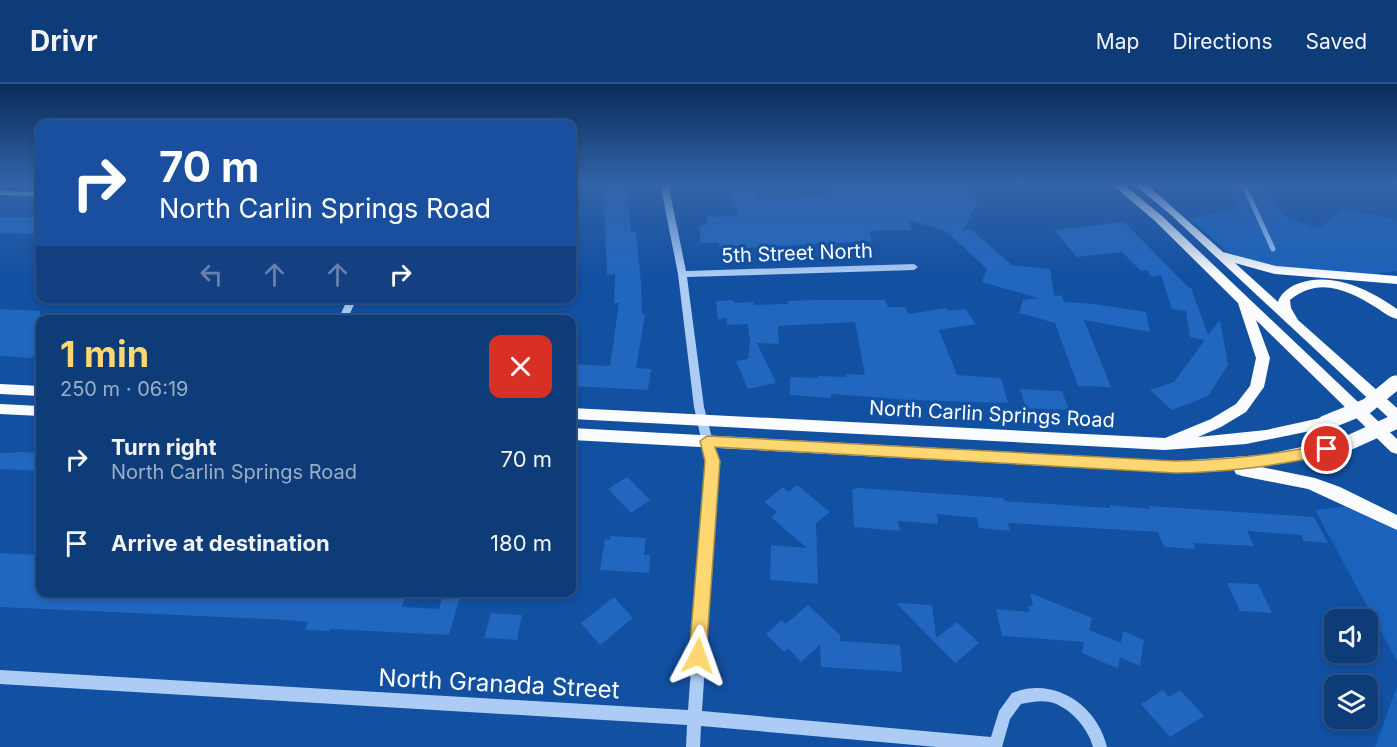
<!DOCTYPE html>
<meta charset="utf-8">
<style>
body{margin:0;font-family:Inter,sans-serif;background:#1c4780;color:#f1f3f6;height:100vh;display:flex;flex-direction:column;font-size:22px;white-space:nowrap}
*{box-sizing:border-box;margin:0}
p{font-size:20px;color:#9badc6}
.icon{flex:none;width:33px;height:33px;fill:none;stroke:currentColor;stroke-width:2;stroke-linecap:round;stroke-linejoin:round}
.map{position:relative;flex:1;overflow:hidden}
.sheet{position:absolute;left:36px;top:231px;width:540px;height:282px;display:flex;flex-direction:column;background:#0e3c79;border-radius:12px;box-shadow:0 3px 9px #0003,0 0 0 2px #2e568a}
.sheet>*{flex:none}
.guide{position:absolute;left:36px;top:36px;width:540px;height:183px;border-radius:12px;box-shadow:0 3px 9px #0003,0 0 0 2px #2e568a;background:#1a4fa0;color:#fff;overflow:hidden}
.tools{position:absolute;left:1324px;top:525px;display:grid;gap:12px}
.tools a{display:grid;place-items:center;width:54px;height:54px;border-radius:12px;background:#0e3c79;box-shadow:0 3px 9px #0003,0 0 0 2px #2e568a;font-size:30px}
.pin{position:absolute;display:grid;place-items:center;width:51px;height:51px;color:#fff;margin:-26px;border:3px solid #fff;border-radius:50%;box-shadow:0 2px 6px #0007}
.me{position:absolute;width:66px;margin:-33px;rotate:4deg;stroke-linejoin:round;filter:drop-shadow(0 0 4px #0008)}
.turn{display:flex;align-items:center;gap:21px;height:126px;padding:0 24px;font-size:27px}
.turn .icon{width:78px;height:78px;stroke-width:2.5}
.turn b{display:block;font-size:42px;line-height:51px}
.lanes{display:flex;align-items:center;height:57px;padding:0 24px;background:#0003;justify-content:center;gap:30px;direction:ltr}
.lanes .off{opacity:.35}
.round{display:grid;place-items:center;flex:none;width:63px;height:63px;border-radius:12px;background:#1c4780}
.summary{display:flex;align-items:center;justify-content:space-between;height:102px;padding:0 24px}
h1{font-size:36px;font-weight:700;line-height:45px;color:#ffd770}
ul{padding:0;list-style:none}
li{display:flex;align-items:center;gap:18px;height:84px;padding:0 24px}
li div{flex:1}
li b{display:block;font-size:22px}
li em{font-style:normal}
header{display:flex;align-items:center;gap:36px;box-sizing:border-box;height:84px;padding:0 30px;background:#0e3c79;border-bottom:2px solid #2e568a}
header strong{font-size:28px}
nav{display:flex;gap:33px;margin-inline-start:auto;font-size:21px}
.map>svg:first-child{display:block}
.green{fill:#1a62bb}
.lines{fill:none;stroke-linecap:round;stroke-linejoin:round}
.stream{stroke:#9ec7f8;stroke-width:5}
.building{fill:#2167c0}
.minor{fill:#acccf5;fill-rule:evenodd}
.major{fill:#fafcff;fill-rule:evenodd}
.major-bridge{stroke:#fafcff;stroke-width:15}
.route{fill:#ffd770;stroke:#a68c49;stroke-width:1.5}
.labels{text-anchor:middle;stroke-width:6;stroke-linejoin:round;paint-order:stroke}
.street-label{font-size:20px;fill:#fff;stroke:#1250a1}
.near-street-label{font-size:24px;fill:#fff;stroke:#1250a1}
</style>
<header>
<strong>Drivr</strong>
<nav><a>Map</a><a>Directions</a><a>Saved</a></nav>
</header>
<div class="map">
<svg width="1397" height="663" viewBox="0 0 1397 663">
<rect width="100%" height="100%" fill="#1250a1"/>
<!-- green -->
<g class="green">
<polygon points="1229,99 1260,99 1284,131 1318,145 1343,125 1395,135 1397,139 1397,187 1373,190 1275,184 1253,178 1225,166 1190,134 1238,125"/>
<polygon points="1348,422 1397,446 1397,577 1315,426"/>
<polygon points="1397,602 1397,663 1375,663"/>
</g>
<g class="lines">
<!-- stream -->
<polyline class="stream" points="1243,99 1273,165"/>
</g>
<!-- building -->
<g class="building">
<polygon points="603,99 627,99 631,148 636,149 641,198 642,230 645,230 636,284 651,285 648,306 572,302 572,280 610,282 619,219 614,219 615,190 607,191"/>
<polygon points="824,99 967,99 979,116 963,146 970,145 1012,181 1050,185 1054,211 1062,212 1064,218 1094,220 1146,228 1150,248 1084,236 1111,303 1078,302 1055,239 1019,229 1023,216 1038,214 982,198 987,185 946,147 908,136 912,146 869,147 872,157 720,165 719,159 701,159 699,142 707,141 707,133 738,132 732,110 736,110 735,106 755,105 758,115 829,111"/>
<polygon points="0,133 40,133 40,150 0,149"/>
<polygon points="1124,138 1189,204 1191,204 1208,251 1220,236 1228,281 1208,312 1172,326 1150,306 1174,298 1205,256 1190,253 1186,227 1172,225 1161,191 1152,193 1146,186 1141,187 1122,168 1077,173 1054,146"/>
<polygon points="733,216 734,219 753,218 754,221 788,220 787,217 819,216 885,216 888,223 905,223 908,230 946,224 948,227 965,225 976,240 939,246 957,291 1001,294 1008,319 910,316 831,310 831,314 790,311 790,293 818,294 818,292 846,293 846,290 865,291 855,238 778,242 779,260 757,259 776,299 748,305 736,277 748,275 750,258 748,240 727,241 727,234 718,235 716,217"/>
<polygon points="0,225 40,227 40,264 31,274 0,272"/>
<polygon points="1020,305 1062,307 1069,326 1026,324"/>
<polygon points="22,368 40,369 40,387 0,385 0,369"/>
<polygon points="627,393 650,416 631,429 608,405"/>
<polygon points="797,401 830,428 816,439 818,500 770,496 771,461 807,464 771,433 777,428 764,418 783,403 789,408"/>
<polygon points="859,404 1003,414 1004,417 1093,423 1110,424 1110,421 1150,425 1149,422 1314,433 1328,459 1304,457 1301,451 1247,447 1254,462 1193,459 1196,465 1164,463 1158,448 1008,439 1010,447 979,444 977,434 937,430 938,440 898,437 900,447 854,443 852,405"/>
<polygon points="610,452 646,454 644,471 650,471 649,489 600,486 605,455 610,456"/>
<polygon points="0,469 40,471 40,508 255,508 254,510 294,512 295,508 407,508 402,523 439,525 443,511 460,512 449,551 330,545 330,547 305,546 308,538 289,536 0,523"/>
<polygon points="1227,499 1258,500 1272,529 1240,527"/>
<polygon points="1030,509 1092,534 1089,546 1121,559 1123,547 1144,556 1140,582 1120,573 1118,584 1105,579 1082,569 1084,558 1002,552 996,525 1029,528 1028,522 1033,522"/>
<polygon points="614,513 633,534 600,561 581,539"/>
<polygon points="896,519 932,521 936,554 957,538 979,559 955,579"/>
<polygon points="808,521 840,551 840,557 900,561 902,588 821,583 820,561 801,578 788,564 784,568 766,550 782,536 786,540"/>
<polygon points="491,529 522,531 517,556 484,554"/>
<polygon points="1163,606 1169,613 1180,606 1204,632 1170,653 1141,620"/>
</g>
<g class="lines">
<!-- minor -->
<g class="minor">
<path d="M660,99H668L686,187L914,180L918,183L914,186L687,193L704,323L718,377L702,627L991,653L999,627L1012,609C1054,592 1097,621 1107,663H1093C1088,644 1070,623 1050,618C1040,616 1031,618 1021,620L1010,635L1002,663H937L701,642L700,663H686L687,641L0,600V586L688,626L706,377L694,323L678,190Z"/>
<polygon points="0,107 40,108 40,112 0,111"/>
<polygon points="348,214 357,214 347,236 338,236"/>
</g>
<!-- major -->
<g class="major">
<polygon points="1110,99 1122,99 1162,132 1397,355 1397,370 1391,368 1256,236 1270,274 1264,303 1246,328 1221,343 1198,353 1266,346 1325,333 1330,335 1333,339 1330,343 1246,360 1165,366 572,335 572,324 1165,354 1211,335 1236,320 1250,302 1256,274 1238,219 1154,136"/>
<path d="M1133,99H1145L1223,168L1276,182L1397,192V200L1275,190L1235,179L1278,218C1280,210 1289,203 1297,200C1332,187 1368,205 1397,225V235C1389,233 1383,228 1377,224C1348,206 1319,192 1290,216L1291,224L1298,236L1397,324V339L1392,337L1171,131Z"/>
<polygon points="0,300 40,302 40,312 0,310"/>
<polygon points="0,320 40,322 40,332 0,330"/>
<polygon points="572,344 1176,377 1262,371 1346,354 1351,356 1354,360 1351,364 1304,376 1261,383 1315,394 1340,403 1397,431 1397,446 1308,405 1242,392 1236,390 1234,386 1176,389 572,356"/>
</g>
<!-- major-bridge -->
<g class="major-bridge">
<polyline points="1325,339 1367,322 1395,299"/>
<polyline points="1346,360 1397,337"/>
</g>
</g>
<!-- sky -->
<linearGradient id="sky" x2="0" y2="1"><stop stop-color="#0a2c59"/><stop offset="0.52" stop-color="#3364a8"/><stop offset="1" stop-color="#3364a8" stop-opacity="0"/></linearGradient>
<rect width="1397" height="192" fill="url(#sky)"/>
<!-- route -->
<path class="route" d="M707,352L1176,377C1230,376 1274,371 1327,360L1334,365L1327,371C1273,382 1231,388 1176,389L715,363L720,377L706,572L704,578L698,580L691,578L689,572L705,377L700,357Z"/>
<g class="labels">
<!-- street labels -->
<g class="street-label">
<text transform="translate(797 169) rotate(-2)" y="7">5th Street North</text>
<text transform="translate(992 330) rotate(3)" y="7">North Carlin Springs Road</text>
</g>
<!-- near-street labels -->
<g class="near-street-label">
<text transform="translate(499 600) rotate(3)" y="8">North Granada Street</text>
</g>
</g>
</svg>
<div class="tools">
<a><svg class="icon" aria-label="sound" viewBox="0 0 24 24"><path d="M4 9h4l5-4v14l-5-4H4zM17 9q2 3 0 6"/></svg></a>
<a><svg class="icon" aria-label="layers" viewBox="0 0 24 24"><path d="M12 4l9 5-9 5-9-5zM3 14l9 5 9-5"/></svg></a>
</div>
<div class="pin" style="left:1327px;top:365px;background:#d93025"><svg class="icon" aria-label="arrive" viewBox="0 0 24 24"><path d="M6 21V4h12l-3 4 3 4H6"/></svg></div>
<svg class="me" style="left:698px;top:572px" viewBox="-20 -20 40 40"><path d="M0-17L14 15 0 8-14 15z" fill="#ffd770" stroke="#fff" stroke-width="4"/></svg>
<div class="guide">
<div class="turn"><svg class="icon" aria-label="right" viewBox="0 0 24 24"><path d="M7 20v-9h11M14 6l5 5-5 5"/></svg><div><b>70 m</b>North Carlin Springs Road</div></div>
<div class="lanes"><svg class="icon off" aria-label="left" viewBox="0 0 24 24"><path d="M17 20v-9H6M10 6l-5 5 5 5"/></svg><svg class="icon off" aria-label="ahead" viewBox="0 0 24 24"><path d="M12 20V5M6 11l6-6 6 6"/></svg><svg class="icon off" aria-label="ahead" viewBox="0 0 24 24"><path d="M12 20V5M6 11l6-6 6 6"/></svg><svg class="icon" aria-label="right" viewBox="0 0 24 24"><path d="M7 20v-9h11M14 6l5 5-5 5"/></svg></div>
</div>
<section class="sheet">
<div class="summary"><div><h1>1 min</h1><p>250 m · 06:19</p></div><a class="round" style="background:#d93025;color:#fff"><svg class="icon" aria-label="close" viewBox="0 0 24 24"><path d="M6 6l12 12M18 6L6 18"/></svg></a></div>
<ul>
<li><svg class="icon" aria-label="right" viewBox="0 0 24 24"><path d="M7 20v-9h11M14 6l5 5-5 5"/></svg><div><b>Turn right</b><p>North Carlin Springs Road</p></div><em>70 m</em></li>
<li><svg class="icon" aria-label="arrive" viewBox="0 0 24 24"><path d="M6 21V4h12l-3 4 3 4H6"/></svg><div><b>Arrive at destination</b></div><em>180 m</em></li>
</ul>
</section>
</div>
